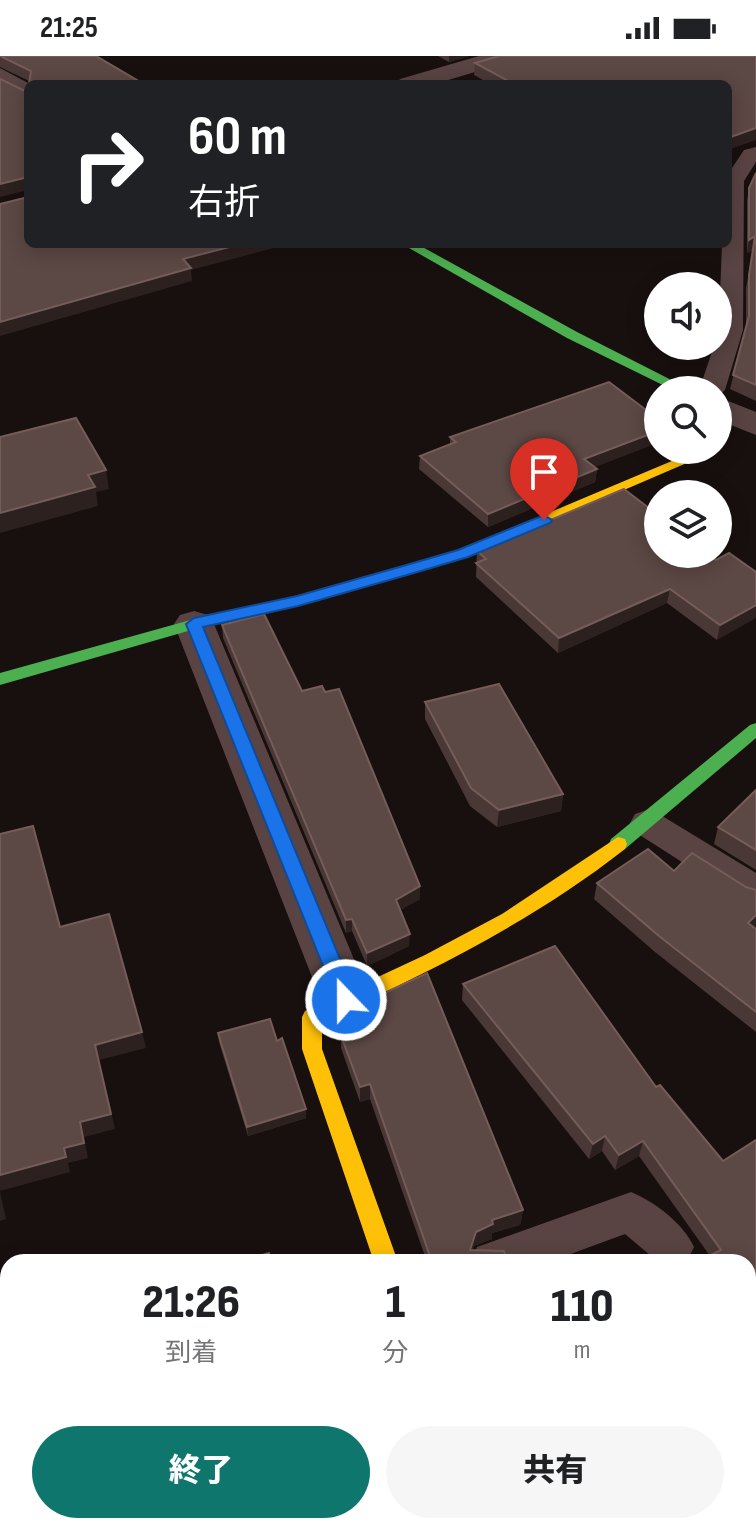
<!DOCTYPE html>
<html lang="ja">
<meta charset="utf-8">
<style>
body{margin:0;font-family:"Sofia Sans Condensed","Noto Sans JP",sans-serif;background:#f6f6f6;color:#202124;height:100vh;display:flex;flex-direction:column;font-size:30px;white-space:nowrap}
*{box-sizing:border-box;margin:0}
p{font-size:26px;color:#757577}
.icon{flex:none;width:44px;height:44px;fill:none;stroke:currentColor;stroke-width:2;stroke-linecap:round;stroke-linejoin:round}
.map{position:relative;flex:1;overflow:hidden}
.side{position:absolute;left:0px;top:1198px;width:756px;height:280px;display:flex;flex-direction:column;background:#fff;border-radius:24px 24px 0 0;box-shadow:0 4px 20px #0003}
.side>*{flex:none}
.hud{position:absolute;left:24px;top:24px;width:708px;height:168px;border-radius:12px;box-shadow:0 4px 20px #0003;background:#202124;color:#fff;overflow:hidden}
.fabs{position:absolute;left:644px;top:216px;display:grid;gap:16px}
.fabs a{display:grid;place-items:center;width:88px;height:88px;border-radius:50%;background:#fff;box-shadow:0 4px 20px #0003;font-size:40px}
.pin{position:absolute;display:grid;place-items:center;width:68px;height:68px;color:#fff;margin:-82px -34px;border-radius:50% 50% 50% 0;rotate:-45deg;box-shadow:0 0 8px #0007}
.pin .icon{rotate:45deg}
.me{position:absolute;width:88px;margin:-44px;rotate:338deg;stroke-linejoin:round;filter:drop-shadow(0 0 6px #0008)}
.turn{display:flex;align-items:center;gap:28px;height:168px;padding:0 32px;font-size:36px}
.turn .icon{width:104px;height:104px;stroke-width:2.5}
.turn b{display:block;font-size:56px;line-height:68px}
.eta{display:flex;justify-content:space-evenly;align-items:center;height:136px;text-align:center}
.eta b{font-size:48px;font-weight:800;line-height:56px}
.action{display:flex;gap:16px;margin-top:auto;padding:16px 32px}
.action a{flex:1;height:92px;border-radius:48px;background:#0f766e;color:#fff;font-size:32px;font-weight:800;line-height:92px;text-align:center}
.action a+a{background:#f6f6f6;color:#202124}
.status{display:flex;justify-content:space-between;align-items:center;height:56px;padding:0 40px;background:#fff;direction:ltr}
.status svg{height:22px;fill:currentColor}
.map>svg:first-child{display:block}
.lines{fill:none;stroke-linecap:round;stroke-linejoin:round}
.lane{fill:#594343;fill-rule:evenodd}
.street{fill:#594343;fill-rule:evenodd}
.fast{fill:#4caf50;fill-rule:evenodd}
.slow{fill:#ffc107;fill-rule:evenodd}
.wall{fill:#493836}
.shaded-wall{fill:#2d211f}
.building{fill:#5c4845;stroke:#765c59;stroke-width:2}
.route{fill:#1a73e8;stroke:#114b97;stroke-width:2}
</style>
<div class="status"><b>21:25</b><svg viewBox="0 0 49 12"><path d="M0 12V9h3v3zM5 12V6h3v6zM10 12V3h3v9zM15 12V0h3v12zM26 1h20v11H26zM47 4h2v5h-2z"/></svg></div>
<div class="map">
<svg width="756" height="1478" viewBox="0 0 756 1478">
<rect width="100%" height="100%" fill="#18100e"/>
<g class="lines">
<!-- lane -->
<g class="lane">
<polygon points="756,91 756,106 744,125 743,274 725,334 718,340 718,334 699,334 714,290 718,290 722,188 728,188 728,118 744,94"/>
<polygon points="647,754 659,758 756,817 756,849 743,845 635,776 630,767 635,758"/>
<path d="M631,1136C655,1146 683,1167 694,1191L687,1205H657L625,1178L549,1206H471L477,1191Z"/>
</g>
<!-- street -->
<g class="street">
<polygon points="479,0 516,0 512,5 435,28 397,28 400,23"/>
<polygon points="0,12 30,28 28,45 0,30"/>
<polygon points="718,341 756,356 756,379 718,364"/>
<polygon points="194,555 208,559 214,568 371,944 364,958 346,964 328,958 321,944 174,568 180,559"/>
<polygon points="451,1470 515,1470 517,1478 453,1478"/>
</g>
<!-- fast -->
<g class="fast">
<polygon points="402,188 417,188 577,276 691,334 673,334 567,282"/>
<polygon points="430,502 438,507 435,510 298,550 195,573 0,629 0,617 194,563 296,540"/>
<polygon points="756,667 756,682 625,793 611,793 609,788 611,783 750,669"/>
</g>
<!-- slow -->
<g class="slow">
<polygon points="698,394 717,394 468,501 430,512 422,507 425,504 458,495"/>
<path d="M618,781L625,783L627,788L625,793C532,866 429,916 322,966V993L398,1206H374L302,993V961L305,955L425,899L502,858Z"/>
</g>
</g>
<!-- wall -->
<g class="wall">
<polygon points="0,0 142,27 142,28 29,28 29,25 0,11"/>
<polygon points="438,0 469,0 449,6"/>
<polygon points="475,7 728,28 490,28 474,19"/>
<polygon points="756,117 756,345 730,333 746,270 746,232 753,194 747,197 747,145 749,132"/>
<polygon points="450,381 594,411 597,413 595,426 488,471 419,413 420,400 450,389"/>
<polygon points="477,495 716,504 756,516 717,584 667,547 558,597 476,521"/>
<polygon points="222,569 302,635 420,843 400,854 409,890 367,910 352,875 346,877 223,582"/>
<polygon points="425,646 563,738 561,755 497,771 470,750 425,663"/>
<polygon points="756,734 756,814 714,788 718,771"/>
<polygon points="674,815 756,873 756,976 655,896 594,843 597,827"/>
<polygon points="463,928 656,1031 723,1105 756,1084 756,1304 748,1293 748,1206 701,1206 702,1204 710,1200 639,1100 615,1114 602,1095 589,1103 462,944"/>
<polygon points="340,958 523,1154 520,1169 492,1177 492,1183 474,1190 473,1194 508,1206 427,1206 370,1043 360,1046 341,992"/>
<polygon points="218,977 277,985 306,1062 248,1080 219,986"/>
<polygon points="561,1470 660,1470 658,1474 649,1478 564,1478"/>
</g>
<!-- shaded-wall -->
<g class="shaded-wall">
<polygon points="449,0 469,0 449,6"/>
<polygon points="756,72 756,84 728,94 728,82"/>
<polygon points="28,121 28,134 0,141 0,128"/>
<polygon points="755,180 753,194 747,197 749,184"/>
<polygon points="241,188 289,188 191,214 192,225 0,280 0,266 183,203"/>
<polygon points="658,375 658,387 582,416 584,403"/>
<polygon points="597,413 595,426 488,471 488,458"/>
<polygon points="106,414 109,433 96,436 98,450 0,477 0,457 88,419"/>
<polygon points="670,533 667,547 558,597 559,582"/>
<polygon points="756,549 756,562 717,584 720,569"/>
<polygon points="563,738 561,755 497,771 499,754"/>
<polygon points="420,830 420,843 396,857 396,844"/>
<polygon points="756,859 756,870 743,883 748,867"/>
<polygon points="352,863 352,875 346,877 346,864"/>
<polygon points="410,878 409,890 367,910 367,897"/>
<polygon points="142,976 146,992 99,1004 115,1073 84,1081 88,1102 68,1107 70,1116 0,1135 0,1119 64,1092 80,1066 95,989"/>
<polygon points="370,1028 370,1043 360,1046 360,1031"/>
<polygon points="306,1053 306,1062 248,1080 247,1071"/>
<polygon points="605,1080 602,1095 589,1103 593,1088"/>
<polygon points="643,1085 639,1100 615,1114 619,1099"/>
<polygon points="0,1136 6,1163 0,1165"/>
<polygon points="523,1154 520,1169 492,1177 492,1183 474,1190 469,1206 470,1194 476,1176 492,1164"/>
<polygon points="8,1360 8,1377 0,1380 0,1363"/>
<polygon points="646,1470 660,1470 658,1474 649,1478 628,1478"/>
</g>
<!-- building -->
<g class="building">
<polygon points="0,0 96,0 142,27 29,28 31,15"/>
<polygon points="499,0 756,0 756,72 728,82 728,28 514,28 475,7"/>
<polygon points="0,23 27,36 28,32 28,135 28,121 0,128"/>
<polygon points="756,117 756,329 733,319 749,260 749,219 755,180 749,184 749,132"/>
<polygon points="28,141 28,188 241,188 183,203 191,212 0,266 0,148"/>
<polygon points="609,326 658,363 658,375 584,403 597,413 488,458 420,400 456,386 450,381"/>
<polygon points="76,362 106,414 88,419 95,431 0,457 0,381"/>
<polygon points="624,433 658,459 658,498 709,498 716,504 729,497 756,516 756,549 720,569 670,533 559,582 476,507 486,503 477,495"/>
<polygon points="264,558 302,635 322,630 325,636 339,633 420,830 396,844 410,878 367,897 352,863 346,864 222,569"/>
<polygon points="499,628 563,738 499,754 471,732 425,646"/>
<polygon points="756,734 756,794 718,771"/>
<polygon points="33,770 60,871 109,858 142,976 95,989 111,1058 80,1066 84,1087 64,1092 66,1101 0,1119 0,778"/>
<polygon points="648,793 674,815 692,797 746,831 756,834 756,859 748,867 756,873 756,956 659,880 597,827"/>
<polygon points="555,890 656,1031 660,1029 723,1105 756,1084 756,1282 748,1271 748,1206 703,1206 702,1204 721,1194 643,1085 619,1099 605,1080 593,1088 463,928"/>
<polygon points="427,917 523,1154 492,1164 493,1168 476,1176 470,1194 504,1195 508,1206 432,1206 370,1028 360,1031 340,977 340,958"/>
<polygon points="270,963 277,985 282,982 306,1053 247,1071 218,977"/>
<polygon points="269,1197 272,1206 237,1206"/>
<polygon points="8,1244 8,1360 0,1363 0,1246"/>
<polygon points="8,1459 8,1470 299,1470 301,1478 0,1478 0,1462"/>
<polygon points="569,1470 646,1470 628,1478 572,1478"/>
</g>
<!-- route -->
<polygon class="route" points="544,459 552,464 550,467 468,501 414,517 298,550 203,571 357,944 354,950 346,952 339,950 186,568 194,562 297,540 403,510 458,494"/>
</svg>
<div class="fabs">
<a><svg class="icon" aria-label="sound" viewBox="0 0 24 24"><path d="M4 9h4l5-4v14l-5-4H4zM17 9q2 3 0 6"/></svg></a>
<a><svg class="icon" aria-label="search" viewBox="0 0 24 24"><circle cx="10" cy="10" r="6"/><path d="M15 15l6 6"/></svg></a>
<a><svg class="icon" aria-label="layers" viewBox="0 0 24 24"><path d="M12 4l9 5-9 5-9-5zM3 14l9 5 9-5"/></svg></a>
</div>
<div class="pin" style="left:544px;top:464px;background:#d93025"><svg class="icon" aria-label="arrive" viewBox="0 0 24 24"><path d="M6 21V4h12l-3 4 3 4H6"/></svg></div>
<svg class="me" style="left:346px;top:944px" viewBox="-20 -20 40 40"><circle r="17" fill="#1a73e8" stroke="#fff" stroke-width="3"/><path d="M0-11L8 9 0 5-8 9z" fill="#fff"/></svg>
<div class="hud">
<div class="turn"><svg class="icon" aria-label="right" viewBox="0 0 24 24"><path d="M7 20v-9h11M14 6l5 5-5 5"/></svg><div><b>60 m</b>右折</div></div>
</div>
<section class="side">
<div class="eta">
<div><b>21:26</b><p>到着</p></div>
<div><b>1</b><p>分</p></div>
<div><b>110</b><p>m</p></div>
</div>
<div class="action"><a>終了</a><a>共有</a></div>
</section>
</div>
